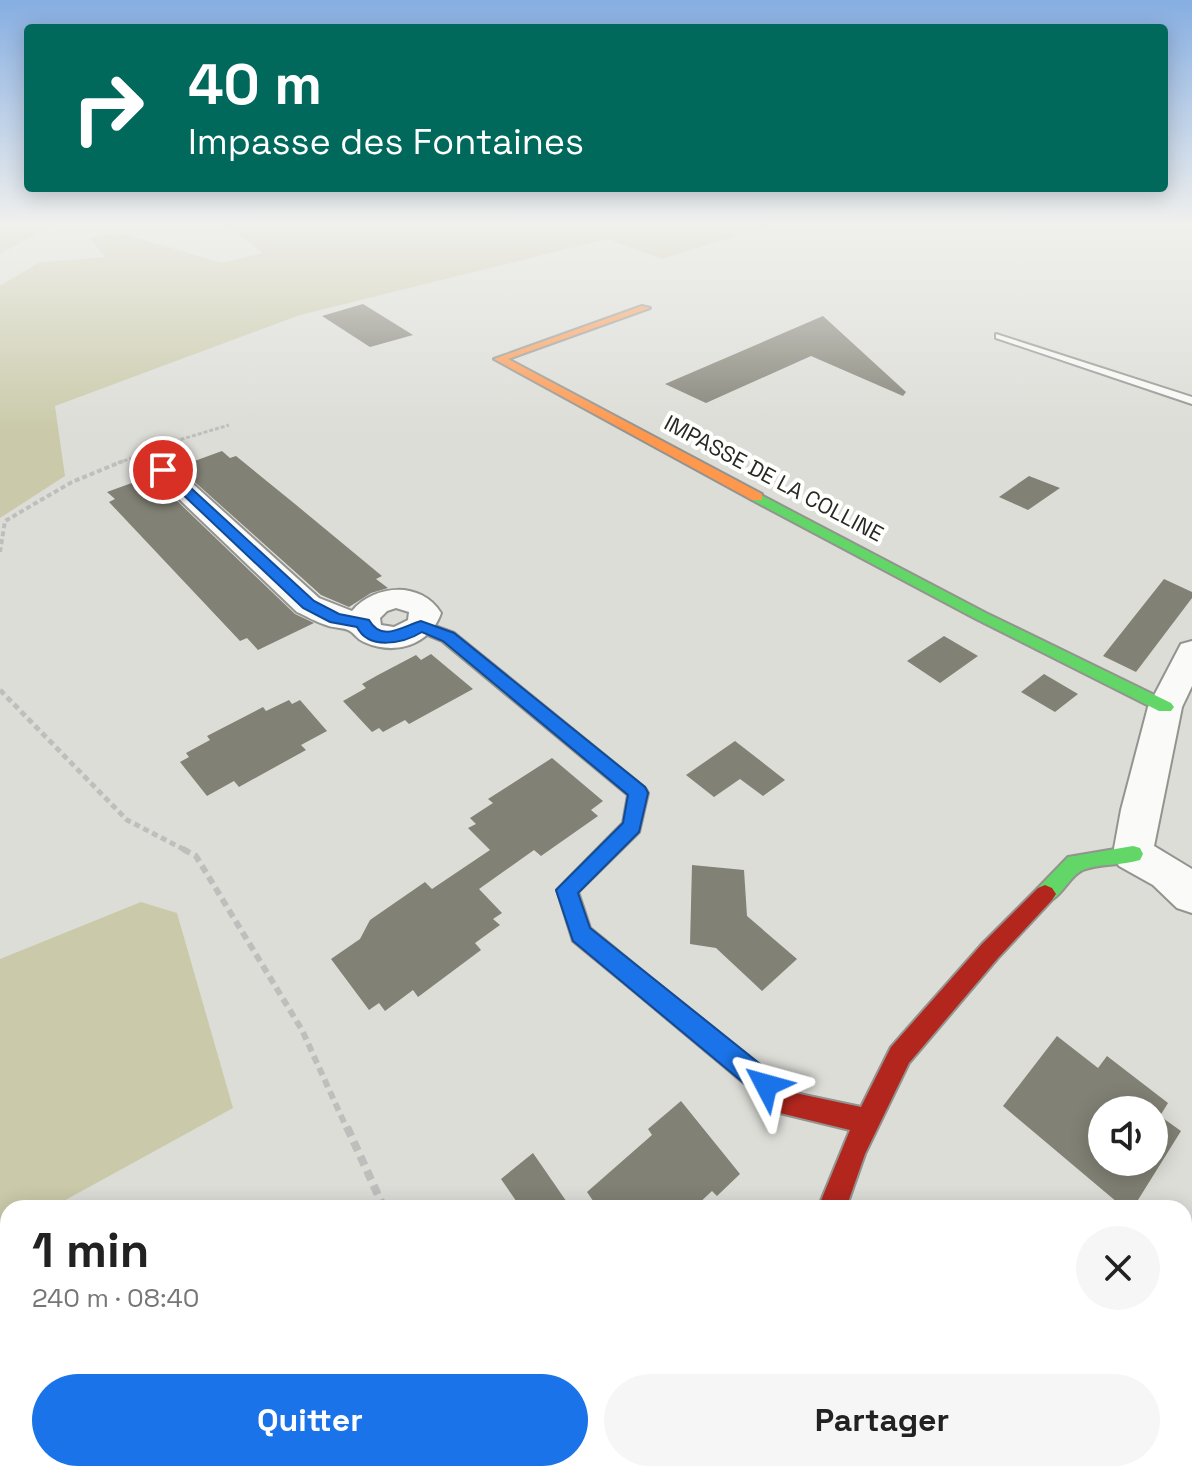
<!DOCTYPE html>
<html lang="fr">
<meta charset="utf-8">
<style>
body{margin:0;font-family:"Space Grotesk",sans-serif;background:#f6f6f6;color:#222;height:100vh;display:flex;flex-direction:column;font-size:30px;white-space:nowrap}
*{box-sizing:border-box;margin:0}
p{font-size:26px;color:#767676}
.icon{flex:none;width:44px;height:44px;fill:none;stroke:currentColor;stroke-width:2;stroke-linecap:round;stroke-linejoin:round}
.map{position:relative;flex:1;overflow:hidden}
.drawer{position:absolute;left:0px;top:1200px;width:1192px;height:282px;display:flex;flex-direction:column;background:#fff;border-radius:24px 24px 0 0;box-shadow:0 4px 20px #0003}
.drawer>*{flex:none}
.banner{position:absolute;left:24px;top:24px;width:1144px;height:168px;border-radius:8px;box-shadow:0 4px 20px #0003;background:#00695c;color:#fff;overflow:hidden}
.tools{position:absolute;left:1088px;top:1096px;display:grid;gap:16px}
.tools a{display:grid;place-items:center;width:80px;height:80px;border-radius:50%;background:#fff;box-shadow:0 4px 20px #0003;font-size:40px}
.pin{position:absolute;display:grid;place-items:center;width:68px;height:68px;color:#fff;margin:-34px;border:4px solid #fff;border-radius:50%;box-shadow:0 2px 8px #0007}
.me{position:absolute;width:88px;margin:-44px;rotate:309deg;stroke-linejoin:round;filter:drop-shadow(0 0 6px #0008)}
.turn{display:flex;align-items:center;gap:28px;height:168px;padding:0 32px;font-size:36px}
.turn .icon{width:104px;height:104px;stroke-width:2.5}
.turn b{display:block;font-size:56px;line-height:68px}
.round{display:grid;place-items:center;flex:none;width:84px;height:84px;border-radius:42px;background:#f6f6f6}
.summary{display:flex;align-items:center;justify-content:space-between;height:136px;padding:0 32px}
h1{font-size:48px;font-weight:800;line-height:60px}
.action{display:flex;gap:16px;margin-top:auto;padding:16px 32px}
.action a{flex:1;height:92px;border-radius:48px;background:#1a73e8;color:#fff;font-size:32px;font-weight:800;line-height:92px;text-align:center}
.action a+a{background:#f6f6f6;color:#222}
.map>svg:first-child{display:block}
.green{fill:#cacaaa}
.building{fill:#828175;fill-rule:evenodd}
.lines{fill:none;stroke-linecap:round;stroke-linejoin:round}
.lane-casing{stroke:#93938f;stroke-width:4}
.street-casing{stroke:#93938f;stroke-width:4}
.fast-casing{stroke:#93938f;stroke-width:4}
.slow-casing{stroke:#93938f;stroke-width:4}
.jam-casing{stroke:#93938f;stroke-width:4}
.path-far4{stroke:#bebebd;stroke-width:3;stroke-dasharray:4 2;stroke-linecap:butt}
.path-far3{stroke:#bebebd;stroke-width:4;stroke-dasharray:5 3;stroke-linecap:butt}
.path-far2{stroke:#bebebd;stroke-width:5;stroke-dasharray:6 4;stroke-linecap:butt}
.path-far1{stroke:#bebebd;stroke-width:6;stroke-dasharray:8 5;stroke-linecap:butt}
.path{stroke:#bebebd;stroke-width:8;stroke-dasharray:10 6;stroke-linecap:butt}
.lane{fill:#fafaf9;fill-rule:evenodd}
.street{fill:#fafaf9;fill-rule:evenodd}
.fast{fill:#63d668;fill-rule:evenodd}
.slow{fill:#ff974d;fill-rule:evenodd}
.jam{fill:#b3261e;fill-rule:evenodd}
.route{fill:#1a73e8;stroke:#114b97;stroke-width:2}
.labels{text-anchor:middle;stroke-width:8;stroke-linejoin:round;paint-order:stroke}
.far-street-label{font-size:22px;fill:#282824;stroke:#fffffe}
</style>
<div class="map">
<svg width="1192" height="1481" viewBox="0 0 1192 1481">
<rect width="100%" height="100%" fill="#ddddd8"/>
<!-- green -->
<g class="green">
<polygon points="0,224 54,224 0,254"/>
<polygon points="225,224 775,224 662,259 607,239 300,315 55,406 65,476 0,518 0,286 38,263 105,257 90,238 118,232 221,263 263,253"/>
<polygon points="141,902 177,913 233,1108 51,1208 8,1208 8,1231 0,1236 0,959"/>
</g>
<!-- building -->
<g class="building">
<polygon points="363,304 413,335 370,347 322,316"/>
<polygon points="823,316 906,392 903,396 811,356 706,403 665,384"/>
<polygon points="222,451 230,458 236,456 295,504 382,576 376,579 388,588 371,593 349,607 321,595 178,467"/>
<polygon points="151,476 295,614 314,623 258,650 247,638 240,641 109,502 115,499 107,492"/>
<polygon points="1029,476 1060,488 1028,510 999,497"/>
<polygon points="1164,579 1192,592 1192,598 1136,672 1103,656"/>
<polygon points="944,636 978,656 940,683 907,661"/>
<polygon points="431,654 473,689 409,724 405,720 383,732 379,728 372,732 343,701 366,688 362,684 378,675 416,655 421,660"/>
<polygon points="1044,674 1078,694 1055,712 1021,692"/>
<polygon points="289,700 292,704 300,700 327,731 301,745 306,750 239,787 234,781 207,796 180,762 189,757 186,753 210,740 207,736 263,707 266,711"/>
<polygon points="735,741 785,780 763,796 740,779 714,797 686,775"/>
<polygon points="552,758 603,801 591,810 598,816 541,856 534,850 479,889 502,913 493,919 500,925 475,943 481,950 418,997 413,990 385,1011 379,1003 369,1010 331,959 360,939 370,920 396,902 425,882 432,889 490,850 468,828 476,824 470,818 493,803 488,799"/>
<polygon points="692,865 744,870 747,916 797,959 762,991 716,948 690,944"/>
<path d="M1057,1036L1098,1068L1107,1056L1168,1103L1160,1116L1181,1131L1133,1208H1124L1003,1106ZM1102,1110H1154V1162H1102Z"/>
<polygon points="681,1101 740,1174 717,1196 712,1191 694,1208 598,1208 587,1192 652,1135 648,1129"/>
<polygon points="533,1153 571,1208 521,1208 501,1179"/>
</g>
<g class="lines">
<defs>
<polygon id="lane" points="996,334 1192,397 1192,404 996,338"/>
<g id="street">
<path d="M163,462L172,465L319,598L352,611C375,584 421,581 441,613C430,645 395,656 364,642C357,639 355,634 350,631C344,627 332,628 326,625C316,622 306,616 297,612L154,475L150,470L154,465ZM396,608L409,612L408,620L394,627L381,625L380,618L387,611Z"/>
<polygon points="1192,641 1192,686 1182,707 1154,846 1192,869 1192,913 1177,908 1153,885 1119,866 1113,854 1121,810 1148,707 1181,644"/>
<polygon points="580,1474 654,1474 651,1481 577,1481"/>
</g>
<g id="fast">
<polygon points="757,493 986,613 1171,703 1174,707 1171,711 1159,711 976,619 752,500 752,494"/>
<polygon points="421,621 454,633 645,788 648,793 639,832 578,892 590,928 645,973 648,980 645,987 637,991 629,987 573,941 557,890 623,823 628,795 442,641 415,630 413,626 415,622"/>
<path d="M1133,846L1140,848L1143,854L1140,860C1122,866 1100,863 1083,870C1066,877 1059,908 1038,900L1034,894L1038,888L1068,857Z"/>
</g>
<polygon id="slow" points="642,306 650,308 508,359 762,494 762,500 752,500 494,359"/>
<polygon id="jam" points="1045,885 1052,888 1056,894 1052,900 998,958 909,1063 865,1154 846,1208 818,1208 850,1130 780,1113 629,987 626,980 629,973 637,969 645,973 795,1093 861,1107 891,1047 982,944 1038,888"/>
</defs>
<!-- lane casing -->
<use href="#lane" class="lane-casing"/>
<!-- street casing -->
<use href="#street" class="street-casing"/>
<!-- fast casing -->
<use href="#fast" class="fast-casing"/>
<!-- slow casing -->
<use href="#slow" class="slow-casing"/>
<!-- jam casing -->
<use href="#jam" class="jam-casing"/>
<!-- path-far4 -->
<g class="path-far4">
<polyline points="169,443 229,425"/>
<polyline points="118,463 137,456"/>
</g>
<!-- path-far3 -->
<polyline class="path-far3" points="0,552 5,521 72,482 123,461"/>
<!-- path-far2 -->
<polyline class="path-far2" points="0,690 127,820 187,851"/>
<!-- path-far1 -->
<polyline class="path-far1" points="183,849 196,856 302,1030 347,1129"/>
<!-- path -->
<g class="path">
<polyline points="347,1127 384,1208"/>
<polyline points="0,1337 8,1334"/>
<polyline points="548,1474 553,1481"/>
</g>
<!-- lane -->
<use href="#lane" class="lane"/>
<!-- street -->
<use href="#street" class="street"/>
<!-- fast -->
<use href="#fast" class="fast"/>
<!-- slow -->
<use href="#slow" class="slow"/>
<!-- jam -->
<use href="#jam" class="jam"/>
</g>
<!-- sky -->
<linearGradient id="sky" x2="0" y2="1"><stop stop-color="#86aee2"/><stop offset="0.52" stop-color="#f0f0ed"/><stop offset="1" stop-color="#f0f0ed" stop-opacity="0"/></linearGradient>
<rect width="1192" height="431" fill="url(#sky)"/>
<!-- route -->
<path class="route" d="M159,467H168L314,601L339,614L369,620C382,643 403,626 421,621L454,633L645,787L648,793L639,832L578,893L590,928L775,1076L778,1085L775,1094L766,1098L757,1094L573,941L556,890L623,823L628,795L443,641L422,632C404,643 369,651 357,627L330,622L303,608L159,472Z"/>
<g class="labels">
<!-- far-street labels -->
<g class="far-street-label">
<text transform="translate(774 478) rotate(28)" y="8">IMPASSE DE LA COLLINE</text>
</g>
</g>
</svg>
<div class="tools">
<a><svg class="icon" aria-label="sound" viewBox="0 0 24 24"><path d="M4 9h4l5-4v14l-5-4H4zM17 9q2 3 0 6"/></svg></a>
</div>
<div class="pin" style="left:163px;top:470px;background:#d93025"><svg class="icon" aria-label="arrive" viewBox="0 0 24 24"><path d="M6 21V4h12l-3 4 3 4H6"/></svg></div>
<svg class="me" style="left:766px;top:1085px" viewBox="-20 -20 40 40"><path d="M0-17L14 15 0 8-14 15z" fill="#1a73e8" stroke="#fff" stroke-width="4"/></svg>
<div class="banner">
<div class="turn"><svg class="icon" aria-label="right" viewBox="0 0 24 24"><path d="M7 20v-9h11M14 6l5 5-5 5"/></svg><div><b>40 m</b>Impasse des Fontaines</div></div>
</div>
<section class="drawer">
<div class="summary"><div><h1>1 min</h1><p>240 m · 08:40</p></div><a class="round"><svg class="icon" aria-label="close" viewBox="0 0 24 24"><path d="M6 6l12 12M18 6L6 18"/></svg></a></div>
<div class="action"><a>Quitter</a><a>Partager</a></div>
</section>
</div>
